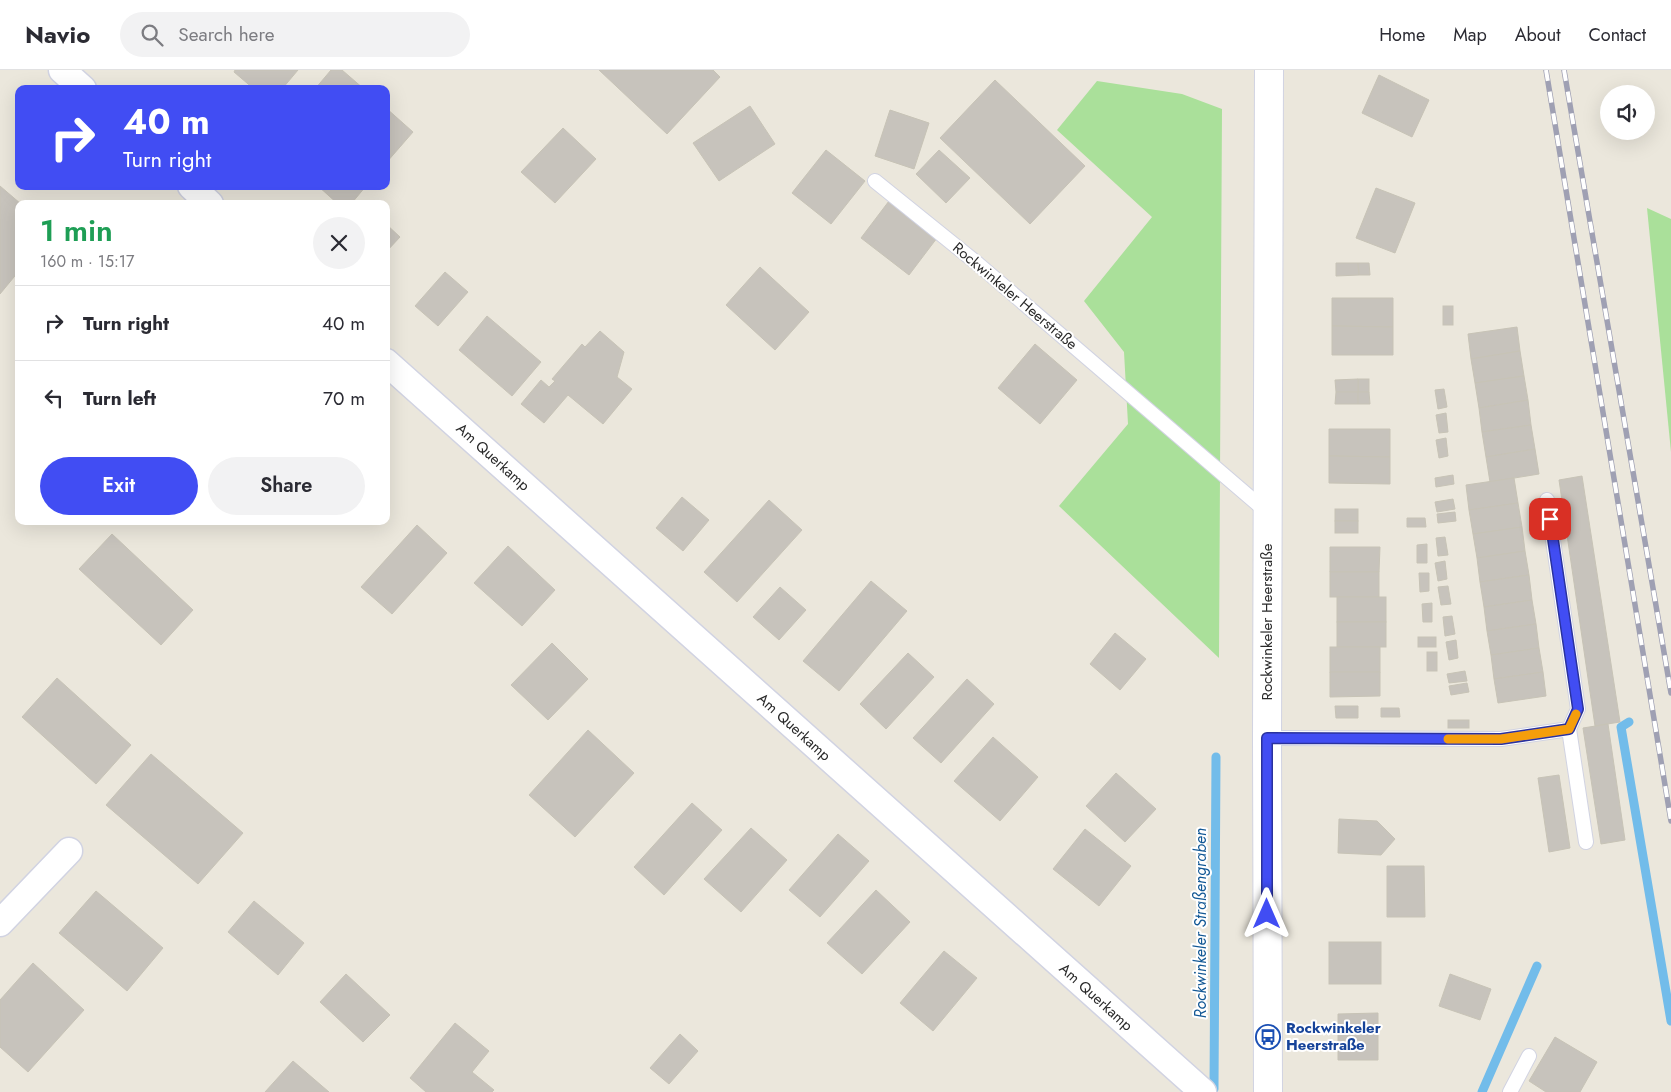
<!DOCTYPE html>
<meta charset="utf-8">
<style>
body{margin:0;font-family:Jost,sans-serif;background:#f2f2f3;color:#2b2b33;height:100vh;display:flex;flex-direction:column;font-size:19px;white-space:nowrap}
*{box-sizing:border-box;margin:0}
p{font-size:16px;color:#7c7c81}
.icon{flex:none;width:28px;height:28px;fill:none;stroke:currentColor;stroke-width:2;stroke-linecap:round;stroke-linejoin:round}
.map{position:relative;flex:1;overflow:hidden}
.sheet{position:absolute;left:15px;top:130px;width:375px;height:325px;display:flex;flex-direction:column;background:#fff;border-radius:10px;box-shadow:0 5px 20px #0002}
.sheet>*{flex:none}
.top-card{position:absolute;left:15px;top:15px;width:375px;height:105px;border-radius:10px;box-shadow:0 5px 20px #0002;background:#414df3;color:#fff;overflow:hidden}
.tools{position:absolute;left:1600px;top:15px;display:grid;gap:10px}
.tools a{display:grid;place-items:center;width:55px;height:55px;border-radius:50%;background:#fff;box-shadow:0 5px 20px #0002;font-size:25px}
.pin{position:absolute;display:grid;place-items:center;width:42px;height:42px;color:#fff;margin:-21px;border-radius:10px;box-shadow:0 2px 8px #0006}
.me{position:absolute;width:55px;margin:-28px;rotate:0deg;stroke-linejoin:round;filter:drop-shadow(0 0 4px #0008)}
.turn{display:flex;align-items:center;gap:18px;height:105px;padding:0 25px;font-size:22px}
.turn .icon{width:65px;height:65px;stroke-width:2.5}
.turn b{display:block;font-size:35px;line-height:42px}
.round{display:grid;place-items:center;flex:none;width:52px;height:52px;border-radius:26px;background:#f2f2f3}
.summary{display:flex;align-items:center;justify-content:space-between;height:85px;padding:0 25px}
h1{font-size:30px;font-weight:600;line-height:38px;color:#1e9e55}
.primary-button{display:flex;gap:10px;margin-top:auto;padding:10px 25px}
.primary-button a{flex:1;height:58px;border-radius:30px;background:#414df3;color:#fff;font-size:20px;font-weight:600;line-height:58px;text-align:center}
.primary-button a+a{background:#f2f2f3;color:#2b2b33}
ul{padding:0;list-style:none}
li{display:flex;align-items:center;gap:15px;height:75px;padding:0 25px;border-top:1px solid #e1e1e2}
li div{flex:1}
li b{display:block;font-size:19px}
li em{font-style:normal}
header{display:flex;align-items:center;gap:30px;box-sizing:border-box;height:70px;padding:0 25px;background:#fff;border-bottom:1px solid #e1e1e2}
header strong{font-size:24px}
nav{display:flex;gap:28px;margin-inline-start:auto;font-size:18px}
.search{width:350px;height:45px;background:#f2f2f3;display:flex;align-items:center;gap:12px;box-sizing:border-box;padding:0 18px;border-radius:28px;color:#7c7c81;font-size:19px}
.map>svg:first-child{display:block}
.green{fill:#aae09a}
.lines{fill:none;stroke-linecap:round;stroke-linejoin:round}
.stream{stroke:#72bcea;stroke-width:9}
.building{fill:#c7c3bc;stroke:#c7c3b6}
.lane-casing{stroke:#d1d3e2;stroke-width:16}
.street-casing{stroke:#d1d3e2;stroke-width:29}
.secondary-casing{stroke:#d1d3e2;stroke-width:30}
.lane{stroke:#fff;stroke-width:14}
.street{stroke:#fff;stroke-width:26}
.secondary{stroke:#fff;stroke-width:28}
.rail-casing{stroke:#9fa0b3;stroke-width:5.5}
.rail{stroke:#fff;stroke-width:4;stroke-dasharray:11;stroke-linecap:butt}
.route-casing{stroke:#2a329e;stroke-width:12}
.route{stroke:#414df3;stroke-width:9}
.slow{stroke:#f59e0b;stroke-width:9}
.labels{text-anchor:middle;stroke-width:4;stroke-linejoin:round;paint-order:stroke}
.street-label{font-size:15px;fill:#2a2a2a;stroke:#fff}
.transit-label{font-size:15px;font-weight:bold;fill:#164399;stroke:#fff;text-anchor:start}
.water-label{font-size:16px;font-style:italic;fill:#125895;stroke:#fff}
</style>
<header>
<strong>Navio</strong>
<div class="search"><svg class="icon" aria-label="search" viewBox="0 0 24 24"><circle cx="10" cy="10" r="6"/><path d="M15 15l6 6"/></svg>Search here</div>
<nav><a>Home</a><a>Map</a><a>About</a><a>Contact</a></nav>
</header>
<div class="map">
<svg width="1671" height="1022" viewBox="0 0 1671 1022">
<rect width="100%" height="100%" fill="#ebe7dc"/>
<!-- green -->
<g class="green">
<polygon points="1097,11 1182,24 1222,39 1219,588 1059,436 1128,354 1124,282 1084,231 1152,147 1057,60"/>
<polygon points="1647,138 1671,149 1671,382"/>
</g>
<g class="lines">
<!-- stream -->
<g class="stream">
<polyline points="1629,652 1621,657 1671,951"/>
<polyline points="1214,1019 1216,687"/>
<polyline points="1482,1022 1537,896"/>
</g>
</g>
<!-- building -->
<g class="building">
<polygon points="235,0 298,0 282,19 254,19 234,2"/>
<polygon points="331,0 342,0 364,19 315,19"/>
<polygon points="599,0 713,0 720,7 667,64"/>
<polygon points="1379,5 1429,30 1412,67 1362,43"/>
<polygon points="995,10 1085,96 1030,154 940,68"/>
<polygon points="750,36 775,74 719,111 693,73"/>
<polygon points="386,38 413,62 386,93"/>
<polygon points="890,40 929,53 914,99 875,86"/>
<polygon points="563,58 596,89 555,133 521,102"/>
<polygon points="826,80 865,111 831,154 792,123"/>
<polygon points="939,80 970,108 946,133 916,104"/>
<polygon points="0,116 21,134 19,134 19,201 0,224"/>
<polygon points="318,116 366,116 351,134 338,134"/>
<polygon points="1376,118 1415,133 1395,183 1356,168"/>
<polygon points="889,131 937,168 909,205 861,168"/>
<polygon points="386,154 400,167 386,182"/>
<polygon points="1336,193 1358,193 1359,205 1336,206"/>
<polygon points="1358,193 1369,193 1370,205 1359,205"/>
<polygon points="760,197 809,242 775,280 726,235"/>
<polygon points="445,202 468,222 438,256 415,236"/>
<polygon points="1332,228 1393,228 1393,257 1332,256"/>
<rect x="1443" y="236" width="10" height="19"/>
<polygon points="487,246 541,292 512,326 459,280"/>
<polygon points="1332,256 1393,257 1393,285 1332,285"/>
<polygon points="1517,257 1520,281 1471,289 1468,264"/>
<polygon points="600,261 624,282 617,307 632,319 603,354 568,325 544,353 521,334 541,310 549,317 555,311 552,309 582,274 585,277"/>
<polygon points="1035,274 1077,310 1040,354 998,318"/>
<polygon points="1520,281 1524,306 1475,313 1471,289"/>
<polygon points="1524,306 1528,330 1479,338 1475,313"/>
<rect x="1358" y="309" width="11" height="13"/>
<polygon points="1358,309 1358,322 1336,322 1335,310"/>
<polygon points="1444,319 1447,337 1438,339 1435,320"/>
<polygon points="1336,322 1358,322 1358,334 1335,334"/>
<polygon points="1358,322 1369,322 1370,334 1358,334"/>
<polygon points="1528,330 1531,355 1482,362 1479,338"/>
<polygon points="1446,343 1448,362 1439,363 1436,345"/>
<polygon points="1531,355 1535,379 1486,387 1482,362"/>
<polygon points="1329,359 1390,359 1390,387 1329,386"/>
<polygon points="1446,368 1448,386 1439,388 1436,370"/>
<polygon points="1535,379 1539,404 1490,412 1486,387"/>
<polygon points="1329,386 1390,387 1390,414 1329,413"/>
<polygon points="1453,405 1454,414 1436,417 1435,408"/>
<polygon points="1582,406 1620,652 1595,656 1559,410"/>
<polygon points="1514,408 1518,433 1469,440 1466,415"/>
<polygon points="682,427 709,450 683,481 656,458"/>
<polygon points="1453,429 1455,439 1437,442 1435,432"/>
<polygon points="769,430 802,460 737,532 704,502"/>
<polygon points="1518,433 1522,457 1473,464 1469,440"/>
<rect x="1335" y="439" width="23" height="12"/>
<polygon points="1455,442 1456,451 1438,453 1437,444"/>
<polygon points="1407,448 1425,448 1426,457 1407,457"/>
<rect x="1335" y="451" width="23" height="12"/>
<polygon points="417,455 447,483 392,544 361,517"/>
<polygon points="1522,457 1525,481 1477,488 1473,464"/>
<polygon points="112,464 193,540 161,575 79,499"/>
<polygon points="1445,467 1448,485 1438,486 1436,468"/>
<polygon points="1427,474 1427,493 1417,493 1417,475"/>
<polygon points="508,476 555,520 522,556 474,513"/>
<polygon points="1330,477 1380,477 1379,502 1330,502"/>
<polygon points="1525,481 1529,505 1480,512 1477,488"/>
<polygon points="1445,491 1447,509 1438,511 1435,493"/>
<rect x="1330" y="502" width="49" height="25"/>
<polygon points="1419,503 1429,503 1429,521 1420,522"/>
<polygon points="1529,505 1532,530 1484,537 1480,512"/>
<polygon points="871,511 907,541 839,621 803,591"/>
<polygon points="1448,516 1451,534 1441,535 1438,517"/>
<polygon points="780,517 806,540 779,570 753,547"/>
<rect x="1337" y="527" width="49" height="25"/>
<polygon points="1532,530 1536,554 1487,561 1484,537"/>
<polygon points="1432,533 1432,552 1423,552 1422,534"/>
<polygon points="1452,546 1455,564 1445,566 1443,547"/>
<rect x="1337" y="552" width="49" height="25"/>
<polygon points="1536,554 1539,578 1491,585 1487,561"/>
<polygon points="1115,563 1146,589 1120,620 1090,594"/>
<rect x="1418" y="567" width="18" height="10"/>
<polygon points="1456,570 1458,588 1449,590 1446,572"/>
<polygon points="552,573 588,609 548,650 511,615"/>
<rect x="1330" y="577" width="50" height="25"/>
<polygon points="1539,578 1543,602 1494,609 1491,585"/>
<rect x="1427" y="582" width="10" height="19"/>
<polygon points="908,583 934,607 886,659 860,634"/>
<polygon points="1465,601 1467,611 1449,613 1447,604"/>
<polygon points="1330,602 1380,602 1380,626 1330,627"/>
<polygon points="1543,602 1546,626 1498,633 1494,609"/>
<polygon points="57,608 131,675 96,714 22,647"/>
<polygon points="967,609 994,634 941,693 913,668"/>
<polygon points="1467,613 1469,622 1451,625 1449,616"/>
<polygon points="1335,636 1358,636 1358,648 1336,648"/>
<polygon points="1381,638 1399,638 1400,647 1381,647"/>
<rect x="1448" y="650" width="21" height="8"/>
<polygon points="1608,654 1625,770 1601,774 1583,658"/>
<polygon points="588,660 634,703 575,767 529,725"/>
<polygon points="993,667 1038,707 1000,751 954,711"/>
<polygon points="151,684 243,763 198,814 106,735"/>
<polygon points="1116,703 1156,739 1125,772 1086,736"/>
<polygon points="1559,705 1570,778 1549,782 1538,708"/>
<polygon points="692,733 722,760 664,825 634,797"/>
<polygon points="1339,749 1377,751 1395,769 1381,785 1338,783"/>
<polygon points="751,758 787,790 741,842 704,809"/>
<polygon points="1085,759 1131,796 1099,836 1053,799"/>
<polygon points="838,764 869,791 820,847 789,820"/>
<polygon points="1387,796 1424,796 1425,847 1387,847"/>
<polygon points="876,820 910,852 862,904 827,873"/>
<polygon points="96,821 163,878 127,921 59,863"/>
<polygon points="254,831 304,873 278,905 228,862"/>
<rect x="1329" y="872" width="52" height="42"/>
<polygon points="944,881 977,908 933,961 900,933"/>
<polygon points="33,893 84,940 28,1002 0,977 0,930"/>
<polygon points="346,904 390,945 363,972 320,932"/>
<polygon points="1450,904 1491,919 1480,950 1439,936"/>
<polygon points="1378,943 1378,990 1338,990 1338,944"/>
<polygon points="455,953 489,981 472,1002 494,1020 492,1022 426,1022 410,1008"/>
<polygon points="680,964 698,981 669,1014 650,998"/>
<polygon points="1555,967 1597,992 1580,1022 1546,1022 1529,1011"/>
<polygon points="293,991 329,1022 265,1022"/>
</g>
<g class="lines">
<defs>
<g id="lane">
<polyline points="875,111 978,194 1267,442"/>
<polyline points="1569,659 1586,772"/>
<polyline points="1267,668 1501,669 1569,659 1578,639 1547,430"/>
<polyline points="1510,1022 1529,986"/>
</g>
<g id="street">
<polyline points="62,0 83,19"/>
<polyline points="191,116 210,134"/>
<polyline points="386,292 1203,1022"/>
<polyline points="0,853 69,781"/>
</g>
<polyline id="secondary" points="1268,1022 1267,668 1269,0"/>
</defs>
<!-- lane casing -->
<use href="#lane" class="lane-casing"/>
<!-- street casing -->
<use href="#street" class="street-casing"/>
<!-- secondary casing -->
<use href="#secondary" class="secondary-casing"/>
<!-- lane -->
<use href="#lane" class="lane"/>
<!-- street -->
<use href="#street" class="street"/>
<!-- secondary -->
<use href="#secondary" class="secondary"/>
<defs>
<g id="rail">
<polyline points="1546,0 1671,751"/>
<polyline points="1564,0 1671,623"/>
</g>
</defs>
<!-- rail casing -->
<use href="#rail" class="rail-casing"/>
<!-- rail -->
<use href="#rail" class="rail"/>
</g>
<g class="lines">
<defs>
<polyline id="route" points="1267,844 1267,668 1501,669 1569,659 1578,639 1550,449"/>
</defs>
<!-- route casing -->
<use href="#route" class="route-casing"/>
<!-- route -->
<use href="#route" class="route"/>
<!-- slow -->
<polyline class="slow" points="1448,669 1501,669 1569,659 1576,644"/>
</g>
<!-- icons -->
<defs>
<symbol id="bus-ring" viewBox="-11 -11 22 22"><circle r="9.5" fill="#fff" stroke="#1a4fb4" stroke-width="1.5"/><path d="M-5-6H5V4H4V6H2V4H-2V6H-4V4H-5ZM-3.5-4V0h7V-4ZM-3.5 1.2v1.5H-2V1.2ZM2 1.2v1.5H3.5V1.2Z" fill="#1a4fb4"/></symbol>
</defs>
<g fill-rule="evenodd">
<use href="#bus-ring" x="1254" y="953" width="28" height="28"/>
</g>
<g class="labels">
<!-- street labels -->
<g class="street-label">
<text transform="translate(1015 226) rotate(40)" y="5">Rockwinkeler Heerstraße</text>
<text transform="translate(493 387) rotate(42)" y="5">Am Querkamp</text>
<text transform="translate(1267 552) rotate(-90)" y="5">Rockwinkeler Heerstraße</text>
<text transform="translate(794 657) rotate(42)" y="5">Am Querkamp</text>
<text transform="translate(1096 927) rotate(42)" y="5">Am Querkamp</text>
</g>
<!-- transit labels -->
<g class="transit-label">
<text x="1286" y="963">Rockwinkeler<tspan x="1286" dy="17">Heerstraße</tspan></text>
</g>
<!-- water labels -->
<g class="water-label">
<text transform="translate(1200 853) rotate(-90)" y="6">Rockwinkeler Straßengraben</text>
</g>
</g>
</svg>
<div class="tools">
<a><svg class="icon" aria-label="sound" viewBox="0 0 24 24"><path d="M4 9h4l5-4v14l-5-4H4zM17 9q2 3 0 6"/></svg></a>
</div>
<div class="pin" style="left:1550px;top:449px;background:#d93025"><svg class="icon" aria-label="arrive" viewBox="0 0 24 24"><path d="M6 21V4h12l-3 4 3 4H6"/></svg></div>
<svg class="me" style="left:1267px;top:844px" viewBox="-20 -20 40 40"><path d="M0-17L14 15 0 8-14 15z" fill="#414df3" stroke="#fff" stroke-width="4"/></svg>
<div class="top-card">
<div class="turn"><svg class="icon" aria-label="right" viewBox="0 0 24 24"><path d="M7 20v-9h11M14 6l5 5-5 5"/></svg><div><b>40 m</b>Turn right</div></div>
</div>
<section class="sheet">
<div class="summary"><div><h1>1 min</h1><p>160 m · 15:17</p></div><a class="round"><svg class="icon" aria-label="close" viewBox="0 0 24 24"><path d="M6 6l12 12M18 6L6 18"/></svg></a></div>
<ul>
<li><svg class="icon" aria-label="right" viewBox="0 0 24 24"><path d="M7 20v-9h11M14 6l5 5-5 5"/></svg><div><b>Turn right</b></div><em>40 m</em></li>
<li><svg class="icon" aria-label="left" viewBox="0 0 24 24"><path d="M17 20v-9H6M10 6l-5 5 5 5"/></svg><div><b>Turn left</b></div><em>70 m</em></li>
</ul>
<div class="primary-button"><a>Exit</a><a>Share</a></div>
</section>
</div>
